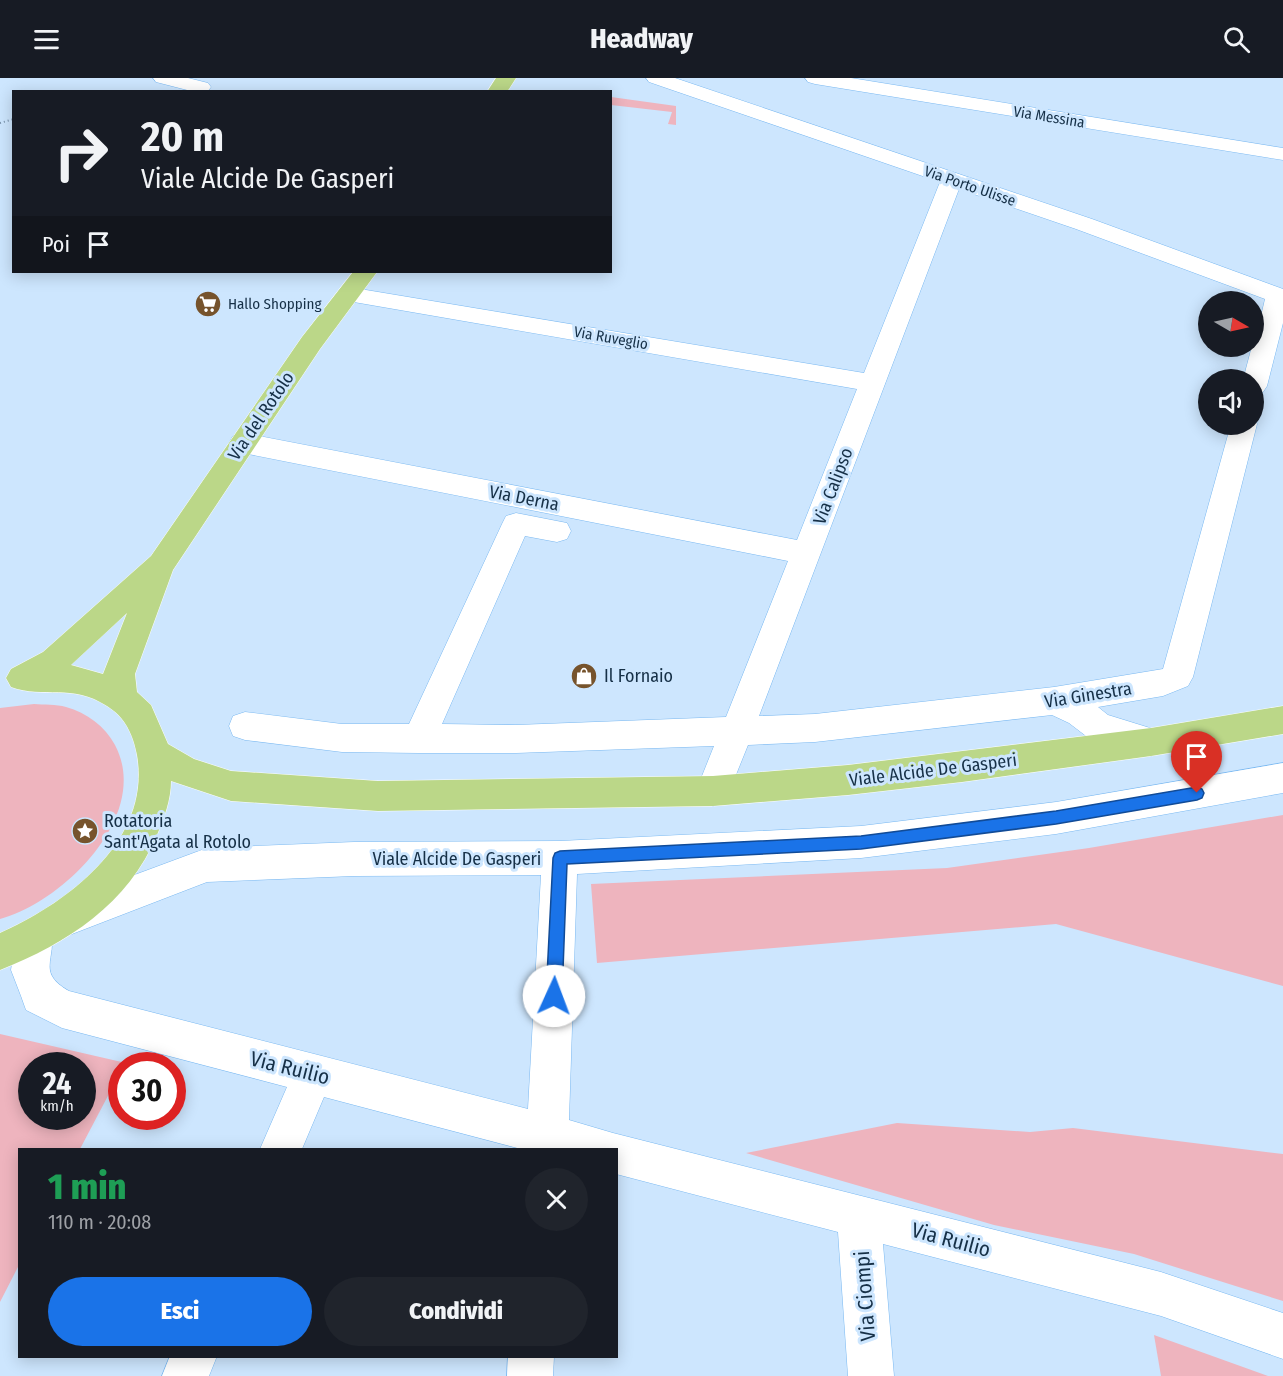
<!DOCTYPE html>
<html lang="it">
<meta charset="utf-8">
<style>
body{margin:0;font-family:"Fira Sans Condensed",sans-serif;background:#20242c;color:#f1f3f6;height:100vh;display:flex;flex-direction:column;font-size:22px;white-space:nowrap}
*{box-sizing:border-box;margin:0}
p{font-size:20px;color:#9ea1a6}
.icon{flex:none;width:33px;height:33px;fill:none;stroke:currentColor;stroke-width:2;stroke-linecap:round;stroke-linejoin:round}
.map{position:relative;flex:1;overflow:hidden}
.side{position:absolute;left:18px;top:1070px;width:600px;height:210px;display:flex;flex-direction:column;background:#171b24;border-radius:0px;box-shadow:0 3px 15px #0003}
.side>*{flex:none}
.top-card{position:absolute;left:12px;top:12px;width:600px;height:183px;border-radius:0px;box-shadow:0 3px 15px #0003;background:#171b24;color:#f1f3f6;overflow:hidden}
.needle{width:39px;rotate:99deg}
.fabs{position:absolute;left:1198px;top:213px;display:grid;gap:12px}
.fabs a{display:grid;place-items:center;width:66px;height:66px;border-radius:50%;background:#171b24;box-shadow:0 3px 15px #0003;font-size:30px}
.speed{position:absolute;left:18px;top:974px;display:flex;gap:12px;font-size:30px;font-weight:700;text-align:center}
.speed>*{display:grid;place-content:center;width:78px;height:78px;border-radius:50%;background:#171b24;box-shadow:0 3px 15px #0003;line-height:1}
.speed small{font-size:15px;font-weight:400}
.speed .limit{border:9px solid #d22;background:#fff;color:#111}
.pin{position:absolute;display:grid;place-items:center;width:51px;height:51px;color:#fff;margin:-62px -26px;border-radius:50% 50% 50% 0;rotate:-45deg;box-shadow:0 0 6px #0007}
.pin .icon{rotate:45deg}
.me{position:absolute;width:66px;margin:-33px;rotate:2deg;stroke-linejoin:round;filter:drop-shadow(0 0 4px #0008)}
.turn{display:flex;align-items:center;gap:21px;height:126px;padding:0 30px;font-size:27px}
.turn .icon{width:78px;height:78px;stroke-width:2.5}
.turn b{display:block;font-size:42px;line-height:51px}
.then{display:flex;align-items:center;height:57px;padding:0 30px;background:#0003;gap:12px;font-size:22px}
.round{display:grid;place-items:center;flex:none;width:63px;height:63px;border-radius:32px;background:#20242c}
.summary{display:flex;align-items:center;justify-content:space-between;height:102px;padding:0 30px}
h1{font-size:36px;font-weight:800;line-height:45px;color:#1e9e55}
.action{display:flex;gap:12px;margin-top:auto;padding:12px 30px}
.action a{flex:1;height:69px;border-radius:36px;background:#1a73e8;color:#fff;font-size:24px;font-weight:800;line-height:69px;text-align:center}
.action a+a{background:#20242c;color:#f1f3f6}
header{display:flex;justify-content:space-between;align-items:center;height:78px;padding:0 30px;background:#171b24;font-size:27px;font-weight:800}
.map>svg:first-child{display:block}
.green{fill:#eeb4be;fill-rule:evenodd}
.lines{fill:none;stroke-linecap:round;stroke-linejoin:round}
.minor-casing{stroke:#79b8f1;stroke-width:1}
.major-casing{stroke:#fff;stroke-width:1}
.path{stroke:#768fa7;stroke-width:2;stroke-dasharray:1 3;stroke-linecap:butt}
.minor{fill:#fff;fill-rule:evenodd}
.major{fill:#bbd788;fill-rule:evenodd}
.route{fill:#1a73e8;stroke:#114b97;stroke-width:1.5}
.labels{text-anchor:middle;stroke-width:6;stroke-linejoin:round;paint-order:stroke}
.far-street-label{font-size:15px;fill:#163047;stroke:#cde6fe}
.far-poi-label{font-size:15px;fill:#163047;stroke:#cde6fe;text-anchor:start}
.street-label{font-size:18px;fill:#163047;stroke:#cde6fe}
.poi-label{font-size:18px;fill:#163047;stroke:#cde6fe;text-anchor:start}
.near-street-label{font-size:21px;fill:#163047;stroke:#cde6fe}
</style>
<header><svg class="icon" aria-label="menu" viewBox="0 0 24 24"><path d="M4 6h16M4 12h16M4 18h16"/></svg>Headway<svg class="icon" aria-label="search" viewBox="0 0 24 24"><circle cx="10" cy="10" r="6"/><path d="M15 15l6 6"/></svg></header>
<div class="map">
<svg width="1283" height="1298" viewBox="0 0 1283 1298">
<rect width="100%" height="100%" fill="#cde6fe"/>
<!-- green -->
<g class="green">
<polygon points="611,19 676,28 676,47 668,46 672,34 611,27"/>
<path d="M34,626C44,627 56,626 66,629C87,635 105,648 115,667C152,737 63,824 0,841V630Z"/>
<polygon points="1283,737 1283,908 1056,846 597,885 591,806 947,790 1089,770"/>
<path d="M0,956L126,985L122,987L121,993L80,1071H20L19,1187L0,1224ZM32,987H82V1038H32Z"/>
<polygon points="897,1045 1030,1054 1073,1050 1283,1076 1283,1223 1134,1176 994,1147 746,1075"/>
<polygon points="1154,1257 1268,1298 1161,1298"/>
</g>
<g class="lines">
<defs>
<g id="minor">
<polygon points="153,0 188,0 208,5 211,9 208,13 195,14 156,4"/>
<polygon points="646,0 675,0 1092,141 1283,211 1283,245 1267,308 1263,314 1254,317 1254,302 1243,302 1252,268 1254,268 1265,221 1076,151 959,111 759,638 815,636 1054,609 1163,591 1231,346 1254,346 1254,340 1257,346 1193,599 1188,608 1163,618 1098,629 1108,637 1163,654 1168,664 1163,674 1151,678 1098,662 1086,658 1069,645 1052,637 815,664 748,667 725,724 713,728 701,724 696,713 714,668 516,675 419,675 342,674 245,662 233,658 229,648 233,638 245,634 342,646 409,646 502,446 506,438 516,435 567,445 571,453 567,461 557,464 525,458 442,646 516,647 726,639 788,483 243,375 233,372 229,365 233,358 243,355 797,462 857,311 348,223 340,221 336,216 340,211 348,209 864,295 940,104 649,4"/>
<polygon points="805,0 851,0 1283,70 1283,82 815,6 808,4"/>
<path d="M1283,685V715L1056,756L861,780L577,796L569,1042L613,1055L1161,1194L1283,1235V1281L1161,1238L883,1166L894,1298H848L838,1154L616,1096V1071H521L324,1019L302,1071H260L287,1009L62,950L26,932L21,918L11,892L16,859L22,846L35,841L48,846C62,878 32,892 69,913L528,1031L541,797L354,798L207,804L72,856L59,851L54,838L59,825L207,770L354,764L560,763L861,748L1056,724Z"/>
<polygon points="170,1278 217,1278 209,1298 162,1298"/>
<polygon points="508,1278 554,1278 553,1298 507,1298"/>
</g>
<g id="major">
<polygon points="496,0 516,0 507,14 487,14"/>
<path d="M353,194H377L320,271L173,492L135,596L137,614L151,627L168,666L194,681L231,693L378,703L713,698L848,687L1151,650L1283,628V656L1151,678L962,704L848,717L713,728L378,733L231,723L171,703C171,722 164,740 157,757C128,826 68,865 0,892V855C68,825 152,762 137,677C133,656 125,639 107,628C72,605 44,621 11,609L6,600L11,591L43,574L151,478L302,259ZM127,535L103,596L71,587Z"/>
</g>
</defs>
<!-- minor casing -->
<use href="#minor" class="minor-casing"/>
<!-- major casing -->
<use href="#major" class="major-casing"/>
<!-- path -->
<polyline class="path" points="0,45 14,41"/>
<!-- minor -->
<use href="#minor" class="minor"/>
<!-- major -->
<use href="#major" class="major"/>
</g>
<!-- route -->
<polygon class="route" points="1197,709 1202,711 1204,715 1202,720 1197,722 1056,746 861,771 567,786 562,918 559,924 554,926 548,924 546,918 553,780 555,775 560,773 861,758 1056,733"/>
<!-- icons -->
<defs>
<symbol id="supermarket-disc" viewBox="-11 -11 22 22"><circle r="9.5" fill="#76532c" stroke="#cde6fe"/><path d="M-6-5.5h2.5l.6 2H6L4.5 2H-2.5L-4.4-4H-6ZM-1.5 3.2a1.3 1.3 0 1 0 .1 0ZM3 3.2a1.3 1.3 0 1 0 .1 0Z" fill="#fff"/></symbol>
<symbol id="shop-disc" viewBox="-11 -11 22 22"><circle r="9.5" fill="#76532c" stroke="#cde6fe"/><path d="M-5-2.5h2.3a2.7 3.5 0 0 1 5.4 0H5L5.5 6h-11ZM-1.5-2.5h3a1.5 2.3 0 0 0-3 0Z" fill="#fff"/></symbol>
<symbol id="sight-disc" viewBox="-11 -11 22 22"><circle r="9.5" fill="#76532c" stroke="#cde6fe"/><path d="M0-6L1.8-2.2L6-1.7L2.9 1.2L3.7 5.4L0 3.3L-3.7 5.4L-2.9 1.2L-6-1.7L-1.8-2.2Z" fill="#fff"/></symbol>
</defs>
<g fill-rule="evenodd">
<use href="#supermarket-disc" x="193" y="211" width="30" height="30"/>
<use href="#shop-disc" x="569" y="583" width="30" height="30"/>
<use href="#sight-disc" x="70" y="738" width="30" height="30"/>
</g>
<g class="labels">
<!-- far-street labels -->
<g class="far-street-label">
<text transform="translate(1049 39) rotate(9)" y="5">Via Messina</text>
<text transform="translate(970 108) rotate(19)" y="5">Via Porto Ulisse</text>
<text transform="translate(611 260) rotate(10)" y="5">Via Ruveglio</text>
</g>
<!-- far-poi labels -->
<g class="far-poi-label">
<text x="228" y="231">Hallo Shopping</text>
</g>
<!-- street labels -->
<g class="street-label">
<text transform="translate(261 338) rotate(-56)" y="6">Via del Rotolo</text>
<text transform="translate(833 408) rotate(-69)" y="6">Via Calipso</text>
<text transform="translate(524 420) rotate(11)" y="6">Via Derna</text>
<text transform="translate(1088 617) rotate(-9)" y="6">Via Ginestra</text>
<text transform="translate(933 692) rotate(-7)" y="6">Viale Alcide De Gasperi</text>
<text x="457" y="787">Viale Alcide De Gasperi</text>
</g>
<!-- poi labels -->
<g class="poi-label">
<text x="604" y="604">Il Fornaio</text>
<text x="104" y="749">Rotatoria<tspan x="104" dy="21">Sant'Agata al Rotolo</tspan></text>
</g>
<!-- near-street labels -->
<g class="near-street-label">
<text transform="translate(290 990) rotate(14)" y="7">Via Ruilio</text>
<text transform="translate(951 1162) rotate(15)" y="7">Via Ruilio</text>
<text transform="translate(865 1218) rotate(-94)" y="7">Via Ciompi</text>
</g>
</g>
</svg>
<div class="fabs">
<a><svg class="needle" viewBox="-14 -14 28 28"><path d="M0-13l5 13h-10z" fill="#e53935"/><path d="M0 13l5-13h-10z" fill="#9ea1a6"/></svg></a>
<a><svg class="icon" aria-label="sound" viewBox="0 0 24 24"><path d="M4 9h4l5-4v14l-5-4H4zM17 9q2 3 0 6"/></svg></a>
</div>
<div class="speed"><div>24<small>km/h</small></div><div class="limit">30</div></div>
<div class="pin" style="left:1197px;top:715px;background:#d93025"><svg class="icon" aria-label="arrive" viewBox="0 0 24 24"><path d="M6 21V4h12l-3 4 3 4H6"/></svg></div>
<svg class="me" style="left:554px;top:918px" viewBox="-20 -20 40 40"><circle r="19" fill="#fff"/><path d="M0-13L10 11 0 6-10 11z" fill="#1a73e8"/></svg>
<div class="top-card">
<div class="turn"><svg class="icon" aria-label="right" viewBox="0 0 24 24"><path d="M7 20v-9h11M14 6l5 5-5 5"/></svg><div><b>20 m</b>Viale Alcide De Gasperi</div></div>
<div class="then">Poi<svg class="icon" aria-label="arrive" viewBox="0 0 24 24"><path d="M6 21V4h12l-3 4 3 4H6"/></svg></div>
</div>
<section class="side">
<div class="summary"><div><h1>1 min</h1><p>110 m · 20:08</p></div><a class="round"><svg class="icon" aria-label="close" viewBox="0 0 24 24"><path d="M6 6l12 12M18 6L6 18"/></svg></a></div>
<div class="action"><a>Esci</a><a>Condividi</a></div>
</section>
</div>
